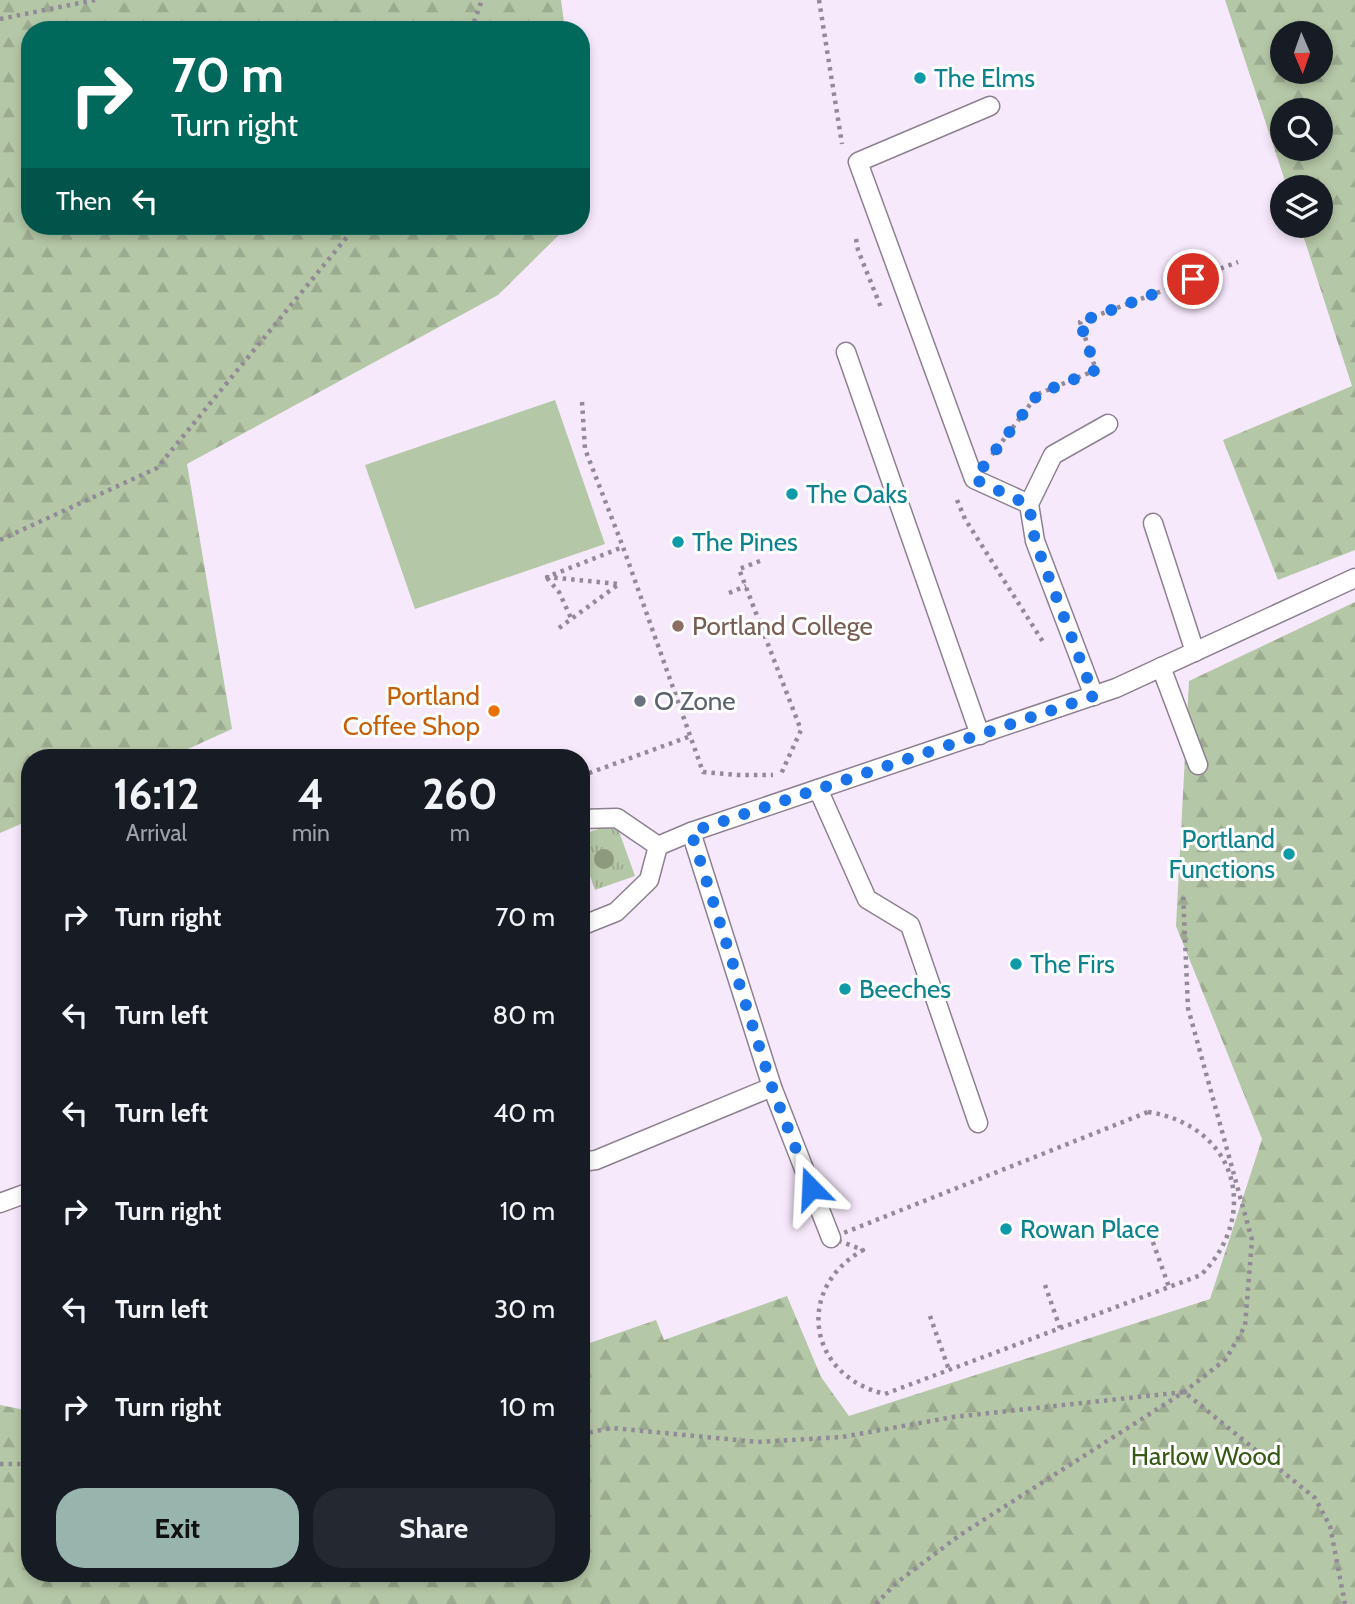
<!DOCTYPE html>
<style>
body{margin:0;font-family:Cabin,sans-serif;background:#242831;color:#f1f3f6;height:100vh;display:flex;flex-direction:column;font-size:26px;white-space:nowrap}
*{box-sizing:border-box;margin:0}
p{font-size:23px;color:#9ea1a6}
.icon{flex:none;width:38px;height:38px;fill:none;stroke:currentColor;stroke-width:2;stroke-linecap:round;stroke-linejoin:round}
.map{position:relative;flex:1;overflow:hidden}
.drawer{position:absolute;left:21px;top:749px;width:569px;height:833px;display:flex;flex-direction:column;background:#171b24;border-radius:28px;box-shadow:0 4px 10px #0003}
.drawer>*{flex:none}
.guide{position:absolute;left:21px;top:21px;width:569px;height:214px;border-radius:28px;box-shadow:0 4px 10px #0003;background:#00695c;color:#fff;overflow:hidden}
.needle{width:46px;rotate:178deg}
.tools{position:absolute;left:1270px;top:21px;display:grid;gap:14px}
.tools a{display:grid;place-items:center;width:63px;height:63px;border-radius:50%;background:#171b24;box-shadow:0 4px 10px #0003;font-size:35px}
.pin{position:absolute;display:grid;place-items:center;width:60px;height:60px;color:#fff;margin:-30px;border:4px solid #fff;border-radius:50%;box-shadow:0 2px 7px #0007}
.me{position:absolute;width:77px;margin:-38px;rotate:339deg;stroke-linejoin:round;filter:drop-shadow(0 0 5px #0008)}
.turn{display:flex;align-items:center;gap:24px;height:147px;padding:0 35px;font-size:32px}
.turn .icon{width:91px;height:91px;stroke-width:2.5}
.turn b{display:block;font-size:49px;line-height:60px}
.then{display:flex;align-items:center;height:66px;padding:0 35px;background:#0003;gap:14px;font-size:26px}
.eta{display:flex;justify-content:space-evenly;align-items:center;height:119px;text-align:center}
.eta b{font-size:42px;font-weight:800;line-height:49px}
.action{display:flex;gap:14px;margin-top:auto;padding:14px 35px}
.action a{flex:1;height:80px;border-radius:28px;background:#97b4ad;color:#111;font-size:28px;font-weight:800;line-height:80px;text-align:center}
.action a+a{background:#242831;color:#f1f3f6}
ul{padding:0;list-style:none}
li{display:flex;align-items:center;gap:21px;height:98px;padding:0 35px}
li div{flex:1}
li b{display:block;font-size:26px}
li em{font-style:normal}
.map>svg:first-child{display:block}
.grass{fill:url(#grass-tufts)}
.forest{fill:url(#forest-firs);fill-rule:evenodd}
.pitch{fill:#b4c7a6}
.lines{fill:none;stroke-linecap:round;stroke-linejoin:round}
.service-casing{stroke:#8d8191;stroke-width:21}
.path{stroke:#938a97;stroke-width:4.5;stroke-dasharray:3.5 5;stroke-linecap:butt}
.service{stroke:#fff;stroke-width:18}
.tree{fill:#8e9a7e}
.route{stroke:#1a73e8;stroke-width:12;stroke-dasharray:0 21.6}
.culture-dot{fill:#0f9aa8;stroke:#fff;stroke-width:2.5}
.education-dot{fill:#8d6e63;stroke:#fff;stroke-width:2.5}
.worship-dot{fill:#6b7280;stroke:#fff;stroke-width:2.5}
.food-dot{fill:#e8710a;stroke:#fff;stroke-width:2.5}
.labels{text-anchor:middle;stroke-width:6;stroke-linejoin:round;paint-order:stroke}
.culture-label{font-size:26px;fill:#0d838f;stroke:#fff;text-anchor:start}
.education-label{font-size:26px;fill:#785e54;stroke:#fff;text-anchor:start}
.food-label{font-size:26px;fill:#c56008;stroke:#fff;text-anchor:end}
.worship-label{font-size:26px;fill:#5b616d;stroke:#fff;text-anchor:start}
.park-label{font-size:26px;fill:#385a17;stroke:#fff}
</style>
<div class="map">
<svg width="1355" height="1604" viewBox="0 0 1355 1604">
<defs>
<pattern id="grass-tufts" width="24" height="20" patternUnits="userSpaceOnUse" patternTransform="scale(1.75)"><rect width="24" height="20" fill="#b4c7a6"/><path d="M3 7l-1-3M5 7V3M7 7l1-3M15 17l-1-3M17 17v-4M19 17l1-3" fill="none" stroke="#9bab90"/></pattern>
<pattern id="forest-firs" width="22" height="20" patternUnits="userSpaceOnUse" patternTransform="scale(1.75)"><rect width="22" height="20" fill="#b4c7a6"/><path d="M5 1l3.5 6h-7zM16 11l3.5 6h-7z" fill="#9bab90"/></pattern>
</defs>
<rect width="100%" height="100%" fill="#f6e9fc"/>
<!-- grass -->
<polygon class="grass" points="616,823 635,876 595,890 581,850 581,835"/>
<!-- forest -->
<g class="forest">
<polygon points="0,0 561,0 565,30 30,30 30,226 568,226 498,295 187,464 232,729 168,758 30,758 30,820 0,833"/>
<path d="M1225,0H1355V550L1278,580L1223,440L1352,386L1300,226H1321V187H1287ZM1321,33V72H1283V33ZM1283,110H1321V149H1283Z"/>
<polygon points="1355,602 1355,1604 0,1604 0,1405 30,1411 30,1573 581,1573 581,1346 656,1320 664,1340 787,1296 821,1377 849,1416 1210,1299 1262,1139 1176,926 1189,681"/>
</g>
<!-- pitch -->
<polygon class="pitch" points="555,400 605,544 415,609 365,465"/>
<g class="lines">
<defs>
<g id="service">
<polyline points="990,106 858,162 974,479 1029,504"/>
<polyline points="846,352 980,735"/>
<polyline points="1153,523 1195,652"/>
<polyline points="1161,667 1198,765"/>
<polyline points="1094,696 1035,541 1029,504 1053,455 1108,424"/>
<polyline points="818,789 867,899 910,925 978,1123"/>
<polyline points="581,819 617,818 658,846"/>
<polyline points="658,846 691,832 1116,688 1355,578"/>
<polyline points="581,926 616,912 649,880 658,846"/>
<polyline points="772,1087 831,1238"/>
<polyline points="581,1162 596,1160 772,1087 691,832"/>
<polyline points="0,1203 30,1192"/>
</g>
</defs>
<!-- service casing -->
<use href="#service" class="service-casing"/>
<!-- path -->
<g class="path">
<polyline points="819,0 842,144"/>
<polyline points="0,19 95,0"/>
<polyline points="471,30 482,0"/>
<polyline points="856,239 858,250 882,310"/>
<polyline points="582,402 585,449 623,547 703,772 737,775 773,775"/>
<polyline points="992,455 1038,394 1096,370 1080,322 1238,262"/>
<polyline points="957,500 965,519 1045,645"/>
<polyline points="0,540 157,468 356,226"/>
<polyline points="760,561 739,569 801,730 781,774"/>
<polyline points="547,578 559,592 571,618"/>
<polyline points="729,593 746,586"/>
<polyline points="559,628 619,584 547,577 623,547"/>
<polyline points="581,776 691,736"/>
<polyline points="581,886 585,897"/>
<path d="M1148,1112C1235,1125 1262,1213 1201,1275L885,1394C808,1376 794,1289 863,1250L831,1238Z"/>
<polyline points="1150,1234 1169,1287"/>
<polyline points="1045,1285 1060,1328"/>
<polyline points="930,1316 949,1370"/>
<polyline points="581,1434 612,1428 758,1442 842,1437 953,1417 1184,1392 1315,1498 1330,1526 1345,1604"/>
<polyline points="0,1464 30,1464"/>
<polyline points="876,1604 895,1584 960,1535 1184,1392 1226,1359 1245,1326 1252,1240 1188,1008 1183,894"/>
</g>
<!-- service -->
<use href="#service" class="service"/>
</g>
<!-- trees -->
<circle class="tree" cx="604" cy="859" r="10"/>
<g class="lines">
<!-- route -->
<polyline class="route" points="811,1188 772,1087 691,832 1094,696 1035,541 1029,505 974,479 1038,394 1096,370 1080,322 1193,279"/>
</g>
<!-- markers -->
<g class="culture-dot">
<circle cx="920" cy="78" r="7"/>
<circle cx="792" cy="494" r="7"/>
<circle cx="678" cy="542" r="7"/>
<circle cx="1289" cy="854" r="7"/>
<circle cx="1016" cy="964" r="7"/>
<circle cx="845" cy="989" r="7"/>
<circle cx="1006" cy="1229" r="7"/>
</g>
<circle class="education-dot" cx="678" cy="626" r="7"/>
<circle class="worship-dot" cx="640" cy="701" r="7"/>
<circle class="food-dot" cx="494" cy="711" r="7"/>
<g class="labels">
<!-- culture labels -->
<g class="culture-label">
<text x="934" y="87">The Elms</text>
<text x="806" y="503">The Oaks</text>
<text x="692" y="551">The Pines</text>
<text x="1275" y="848" text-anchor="end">Portland<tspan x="1275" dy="30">Functions</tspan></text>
<text x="1030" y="973">The Firs</text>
<text x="859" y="998">Beeches</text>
<text x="1020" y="1238">Rowan Place</text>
</g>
<!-- education labels -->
<g class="education-label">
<text x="692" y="635">Portland College</text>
</g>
<!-- food labels -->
<g class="food-label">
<text x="480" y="705">Portland<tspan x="480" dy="30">Coffee Shop</tspan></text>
</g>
<!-- worship labels -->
<g class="worship-label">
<text x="654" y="710">O Zone</text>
</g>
<!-- park labels -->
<g class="park-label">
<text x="1206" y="1465">Harlow Wood</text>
</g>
</g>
</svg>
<div class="tools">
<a><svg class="needle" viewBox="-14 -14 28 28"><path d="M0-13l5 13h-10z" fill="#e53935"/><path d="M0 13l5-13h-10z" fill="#9ea1a6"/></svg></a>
<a><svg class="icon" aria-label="search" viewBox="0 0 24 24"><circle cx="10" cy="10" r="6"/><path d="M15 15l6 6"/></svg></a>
<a><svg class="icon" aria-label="layers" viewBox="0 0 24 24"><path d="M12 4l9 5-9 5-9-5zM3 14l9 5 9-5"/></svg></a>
</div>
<div class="pin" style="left:1193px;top:279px;background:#d93025"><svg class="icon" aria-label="arrive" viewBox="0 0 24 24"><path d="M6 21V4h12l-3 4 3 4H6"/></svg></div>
<svg class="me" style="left:811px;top:1188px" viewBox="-20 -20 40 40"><path d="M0-17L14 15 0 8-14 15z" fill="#1a73e8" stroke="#fff" stroke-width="4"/></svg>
<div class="guide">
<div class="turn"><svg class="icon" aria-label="right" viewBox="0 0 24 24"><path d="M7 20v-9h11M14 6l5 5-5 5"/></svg><div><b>70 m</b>Turn right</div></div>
<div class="then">Then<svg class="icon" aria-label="left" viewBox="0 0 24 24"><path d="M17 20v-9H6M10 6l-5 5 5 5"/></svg></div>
</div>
<section class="drawer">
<div class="eta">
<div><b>16:12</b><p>Arrival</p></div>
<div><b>4</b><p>min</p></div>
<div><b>260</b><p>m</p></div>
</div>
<ul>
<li><svg class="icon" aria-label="right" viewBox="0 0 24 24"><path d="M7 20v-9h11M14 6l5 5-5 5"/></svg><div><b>Turn right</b></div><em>70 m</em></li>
<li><svg class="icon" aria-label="left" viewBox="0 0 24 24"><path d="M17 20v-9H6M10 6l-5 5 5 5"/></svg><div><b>Turn left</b></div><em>80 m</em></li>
<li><svg class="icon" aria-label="left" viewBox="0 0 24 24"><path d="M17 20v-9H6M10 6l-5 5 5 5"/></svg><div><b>Turn left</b></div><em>40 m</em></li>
<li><svg class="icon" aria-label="right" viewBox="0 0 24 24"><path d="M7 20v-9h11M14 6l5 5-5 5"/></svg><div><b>Turn right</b></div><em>10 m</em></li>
<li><svg class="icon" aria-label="left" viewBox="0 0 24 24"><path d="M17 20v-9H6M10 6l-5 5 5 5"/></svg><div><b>Turn left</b></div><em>30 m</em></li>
<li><svg class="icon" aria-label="right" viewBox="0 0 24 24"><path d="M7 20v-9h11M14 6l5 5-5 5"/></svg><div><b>Turn right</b></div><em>10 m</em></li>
</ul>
<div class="action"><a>Exit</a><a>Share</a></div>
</section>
</div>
